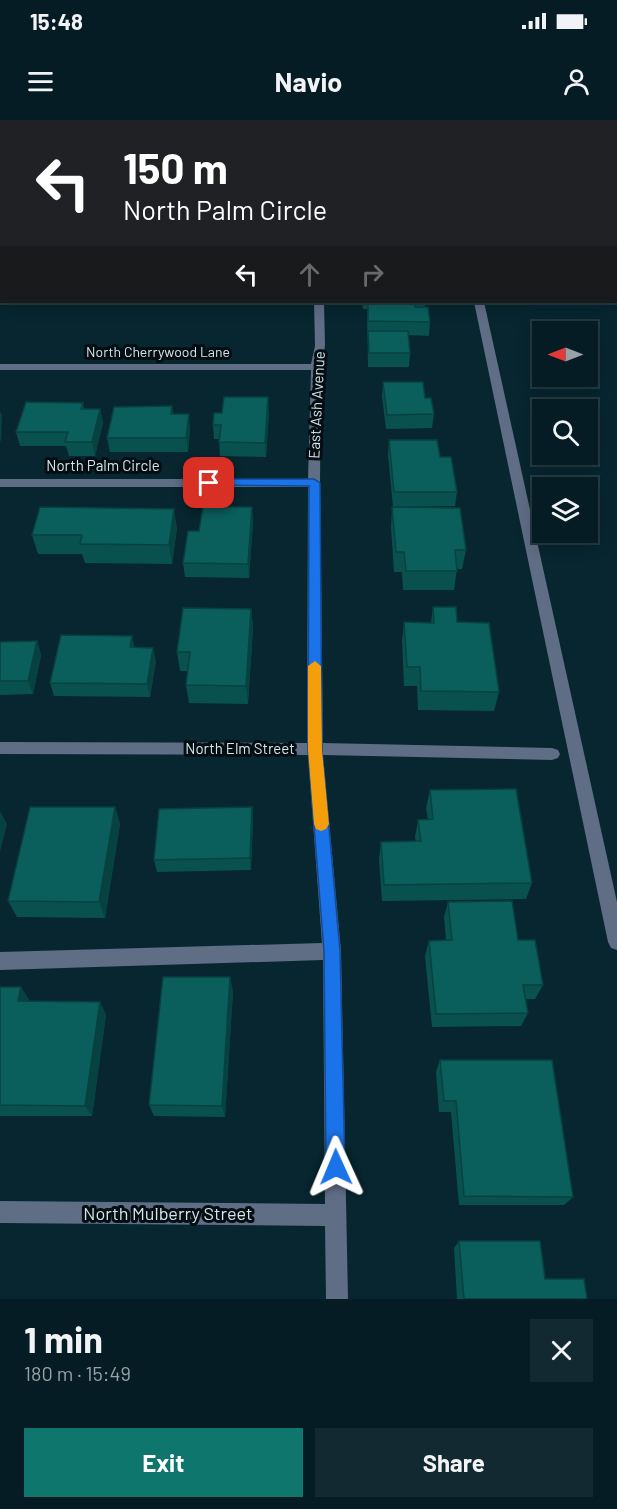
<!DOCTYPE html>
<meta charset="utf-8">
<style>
body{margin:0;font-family:Barlow,sans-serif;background:#132931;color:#f1f3f6;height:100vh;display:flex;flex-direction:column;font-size:22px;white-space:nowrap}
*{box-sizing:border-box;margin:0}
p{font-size:20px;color:#97a1a6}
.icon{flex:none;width:33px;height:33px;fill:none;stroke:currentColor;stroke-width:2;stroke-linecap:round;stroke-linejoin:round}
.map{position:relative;height:1179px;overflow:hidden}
.details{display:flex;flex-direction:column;background:#051c24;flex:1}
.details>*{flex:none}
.guide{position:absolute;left:0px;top:0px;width:618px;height:183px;box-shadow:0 3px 15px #0003,0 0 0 2px #263a41;background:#202124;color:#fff;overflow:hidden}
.needle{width:39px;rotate:270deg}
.tools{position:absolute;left:532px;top:201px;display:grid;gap:12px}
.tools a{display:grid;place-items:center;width:66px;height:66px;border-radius:0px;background:#051c24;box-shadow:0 3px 15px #0003,0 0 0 2px #263a41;font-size:30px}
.pin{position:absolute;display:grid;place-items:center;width:51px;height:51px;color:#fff;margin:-26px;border-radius:12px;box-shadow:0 3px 9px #0006}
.me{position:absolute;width:66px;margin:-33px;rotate:359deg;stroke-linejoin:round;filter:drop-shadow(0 0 4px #0008)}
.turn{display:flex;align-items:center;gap:21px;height:126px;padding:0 24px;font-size:27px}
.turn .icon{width:78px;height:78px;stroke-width:2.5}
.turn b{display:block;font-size:42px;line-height:51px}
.lanes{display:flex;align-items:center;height:57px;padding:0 24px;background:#0003;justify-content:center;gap:30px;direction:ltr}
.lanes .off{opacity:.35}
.round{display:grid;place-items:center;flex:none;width:63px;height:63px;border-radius:0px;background:#132931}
.summary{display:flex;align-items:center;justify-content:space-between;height:102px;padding:0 24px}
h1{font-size:36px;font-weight:700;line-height:45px}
.action{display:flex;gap:12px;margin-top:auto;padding:12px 24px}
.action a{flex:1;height:69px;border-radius:0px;background:#0f766e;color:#fff;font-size:24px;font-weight:700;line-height:69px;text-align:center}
.action a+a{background:#132931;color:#f1f3f6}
.status{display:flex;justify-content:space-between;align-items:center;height:42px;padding:0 30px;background:#051c24;direction:ltr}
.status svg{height:16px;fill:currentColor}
header{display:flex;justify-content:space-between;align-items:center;height:78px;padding:0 24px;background:#051c24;font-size:27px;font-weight:700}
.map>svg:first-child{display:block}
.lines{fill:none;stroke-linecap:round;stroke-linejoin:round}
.minor{fill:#5f6d85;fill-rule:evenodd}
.wall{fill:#09514f}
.shaded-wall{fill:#074240}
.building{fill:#0a5e5c;stroke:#074240;stroke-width:1.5}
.route{fill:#1a73e8;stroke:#114b97;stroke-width:1.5}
.slow{fill:#f59e0b}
.labels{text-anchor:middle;stroke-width:6;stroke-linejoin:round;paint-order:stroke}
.far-street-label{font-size:14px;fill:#d4e4eb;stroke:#030d12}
.street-label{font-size:15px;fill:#d4e4eb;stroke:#030d12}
.near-street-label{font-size:18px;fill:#d4e4eb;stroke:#030d12}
</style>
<div class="status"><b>15:48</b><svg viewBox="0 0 49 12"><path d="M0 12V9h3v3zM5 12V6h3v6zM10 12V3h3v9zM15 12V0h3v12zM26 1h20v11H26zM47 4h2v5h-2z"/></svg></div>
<header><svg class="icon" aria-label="menu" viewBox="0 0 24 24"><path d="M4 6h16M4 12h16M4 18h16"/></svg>Navio<svg class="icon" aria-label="person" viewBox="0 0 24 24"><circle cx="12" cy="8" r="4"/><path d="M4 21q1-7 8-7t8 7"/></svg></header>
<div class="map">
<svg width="617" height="1179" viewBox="0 0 617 1179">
<rect width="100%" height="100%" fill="#072630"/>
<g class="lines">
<!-- minor -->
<g class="minor">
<polygon points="95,0 103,0 94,2"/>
<polygon points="320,0 328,0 329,2 321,2"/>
<rect x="436" y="0" width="8" height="2"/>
<polygon points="519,0 527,0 528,2 520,2"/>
<rect x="616" y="107" width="1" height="6"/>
<polygon points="2,125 2,134 0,135 0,126"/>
<polygon points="314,182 324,182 325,226 321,247 320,363 323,623 552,628 558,630 560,634 558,638 552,640 323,635 341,831 348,1179 326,1179 325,1106 0,1103 0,1081 325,1084 323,840 0,850 0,832 322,823 308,635 0,634 0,622 307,623 308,367 0,367 0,359 308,359 311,250 0,250 0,244 311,244 315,226"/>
<polygon points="474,182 484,182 617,782 617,830 611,828 608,822"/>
</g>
</g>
<!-- wall -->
<g class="wall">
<polygon points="555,0 617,0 617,91 616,2 555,2"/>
<polygon points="0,31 2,31 2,91 0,95"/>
<polygon points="362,182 425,182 425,187 430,202 429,216 408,215 410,233 409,247 368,247 367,189 363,189"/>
<polygon points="383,262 425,278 434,294 432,308 386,309 382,276"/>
<polygon points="83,283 84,289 100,289 103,303 95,336 69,336 66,326 20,326 16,312"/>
<polygon points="172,286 173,294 190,308 188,332 110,332 107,318"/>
<polygon points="269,291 266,337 220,336 219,319 214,319 213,305 222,293"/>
<polygon points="389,320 440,337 457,372 455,386 393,387 388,334"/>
<polygon points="252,387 253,402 249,458 185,457 183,443 199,411"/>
<polygon points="392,387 466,430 462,449 457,449 454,470 403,470 402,452 394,452 391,407"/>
<polygon points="177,408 172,444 85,443 82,434 38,434 32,415"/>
<polygon points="433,487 457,502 499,572 494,591 418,590 417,566 404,566 402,521 404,502 431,503"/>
<polygon points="251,489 253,508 248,584 189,583 186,565 188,551 180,551 177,532"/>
<polygon points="132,516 134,527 156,541 150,577 54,576 50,563"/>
<polygon points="37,521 41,535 33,574 0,575 0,522"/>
<polygon points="430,670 532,763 526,779 382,781 379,739 381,722 416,722 415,717 418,700 428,700 426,688"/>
<polygon points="115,687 120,704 105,798 17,797 8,781"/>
<polygon points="252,687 253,700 251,750 157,752 154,740"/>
<polygon points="448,782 518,820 543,865 535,879 525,879 528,893 521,906 432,907 425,836 429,821 446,821 444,797"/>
<polygon points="0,867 30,882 100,882 106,895 92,996 0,996"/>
<polygon points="233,871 225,997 154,996 149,985"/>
<polygon points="440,940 573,1077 564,1085 459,1085 451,992 439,992 436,952"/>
<polygon points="459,1121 587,1179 457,1179 454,1128"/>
</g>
<!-- shaded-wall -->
<g class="shaded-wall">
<polygon points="2,70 2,91 0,95 0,74"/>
<polygon points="268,277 269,291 266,337 265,323"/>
<polygon points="100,289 103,303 95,336 92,322"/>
<polygon points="0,291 2,296 1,323 0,319"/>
<polygon points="189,294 190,308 188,332 186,318"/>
<polygon points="252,387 253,402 249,458 248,444"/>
<polygon points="174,389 177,408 172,444 169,425"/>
<polygon points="251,489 253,508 248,584 246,566"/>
<polygon points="132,516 135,529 130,527"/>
<polygon points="37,521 41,535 33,574 28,561"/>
<polygon points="153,528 156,541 150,577 147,564"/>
<polygon points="115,687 120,704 105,798 99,782"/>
<polygon points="252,687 253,700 251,750 250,738"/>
<polygon points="0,691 7,704 0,732"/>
<polygon points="230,857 233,871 225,997 222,986"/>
<polygon points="21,867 30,881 27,895 18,881"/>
<polygon points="100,882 106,895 92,996 85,986"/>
</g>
<!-- building -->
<g class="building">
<polygon points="14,0 63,0 62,2 13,2"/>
<polygon points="129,0 177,0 177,2 128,2"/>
<rect x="247" y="0" width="47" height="2"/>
<rect x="360" y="0" width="45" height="2"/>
<polygon points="567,0 617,0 617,70 616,2 568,2"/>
<rect x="0" y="31" width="2" height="13"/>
<rect x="0" y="50" width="2" height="14"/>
<polygon points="368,182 415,182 415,187 428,187 430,202 368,201"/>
<polygon points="368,211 408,211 410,233 369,233"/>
<polygon points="383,262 423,262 425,278 431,278 434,294 387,295"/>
<polygon points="224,277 268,277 265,323 219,322 221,305 213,305 214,293 222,293"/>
<polygon points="26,282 83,283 81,289 100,289 92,322 65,322 68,312 16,312"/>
<polygon points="172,286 171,294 189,294 186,318 107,318 114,287"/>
<polygon points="389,320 437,320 440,337 451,337 457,372 394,372"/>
<polygon points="40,387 174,389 169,425 80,424 82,415 32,415"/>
<polygon points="203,387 252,387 248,444 183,443 188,411 199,411"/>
<polygon points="392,387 460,388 466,430 455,430 457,451 406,451 404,432 396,432"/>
<polygon points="433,487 456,487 457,502 489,503 499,572 421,571 420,547 407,547 404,502 434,503"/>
<polygon points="183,488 251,489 246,566 186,565 190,532 177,532"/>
<polygon points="61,515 132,516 130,527 153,528 147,564 50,563"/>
<polygon points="37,521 28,561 0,561 0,522"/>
<polygon points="516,669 532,763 384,765 381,722 421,721 418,700 433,699 430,670"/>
<polygon points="30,687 115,687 99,782 8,781"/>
<polygon points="252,687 250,738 154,740 159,689"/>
<polygon points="512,781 518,820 535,820 543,865 523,865 528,893 436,894 429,821 452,820 448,782"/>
<polygon points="163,857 230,857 222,986 149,985"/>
<polygon points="0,867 21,867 18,881 100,882 85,986 0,985"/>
<polygon points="440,940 552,940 573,1077 464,1076 456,981 444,981"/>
<polygon points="459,1121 540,1121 545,1159 584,1159 587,1179 464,1179"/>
</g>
<!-- route -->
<polygon class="route" points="209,359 314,359 320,363 322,630 340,831 345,1047 342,1054 336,1057 329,1054 326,1047 324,831 308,630 309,366 205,365 204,363"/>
<!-- slow -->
<polygon class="slow" points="315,541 321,546 322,630 329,704 326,709 321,711 316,709 314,704 308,630 308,546"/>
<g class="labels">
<!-- far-street labels -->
<g class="far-street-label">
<text x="158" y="237">North Cherrywood Lane</text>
</g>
<!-- street labels -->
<g class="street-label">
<text transform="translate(317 285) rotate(-87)" y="5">East Ash Avenue</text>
<text x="103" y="351">North Palm Circle</text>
<text x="240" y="634">North Elm Street</text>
</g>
<!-- near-street labels -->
<g class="near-street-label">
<text x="168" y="1100">North Mulberry Street</text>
</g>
</g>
</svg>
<div class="tools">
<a><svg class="needle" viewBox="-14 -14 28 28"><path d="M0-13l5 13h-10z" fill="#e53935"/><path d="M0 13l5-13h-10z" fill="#97a1a6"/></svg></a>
<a><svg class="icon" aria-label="search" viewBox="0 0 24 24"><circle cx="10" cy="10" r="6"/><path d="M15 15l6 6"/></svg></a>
<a><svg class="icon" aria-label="layers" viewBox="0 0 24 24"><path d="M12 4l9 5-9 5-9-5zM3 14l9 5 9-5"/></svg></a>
</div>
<div class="pin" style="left:209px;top:363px;background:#d93025"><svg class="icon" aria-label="arrive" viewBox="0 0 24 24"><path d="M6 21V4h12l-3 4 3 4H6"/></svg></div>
<svg class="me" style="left:336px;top:1047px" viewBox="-20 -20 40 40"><path d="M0-17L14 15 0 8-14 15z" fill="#1a73e8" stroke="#fff" stroke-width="4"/></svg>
<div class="guide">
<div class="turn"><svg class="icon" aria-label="left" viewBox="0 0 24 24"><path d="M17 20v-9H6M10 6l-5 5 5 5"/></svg><div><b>150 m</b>North Palm Circle</div></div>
<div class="lanes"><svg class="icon" aria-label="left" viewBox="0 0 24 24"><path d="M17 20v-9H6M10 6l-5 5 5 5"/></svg><svg class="icon off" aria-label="ahead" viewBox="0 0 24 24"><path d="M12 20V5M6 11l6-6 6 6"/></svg><svg class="icon off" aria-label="right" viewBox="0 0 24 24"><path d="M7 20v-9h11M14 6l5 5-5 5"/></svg></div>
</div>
</div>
<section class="details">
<div class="summary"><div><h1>1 min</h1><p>180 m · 15:49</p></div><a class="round"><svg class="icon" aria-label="close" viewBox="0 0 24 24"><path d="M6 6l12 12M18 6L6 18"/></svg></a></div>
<div class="action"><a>Exit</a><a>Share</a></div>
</section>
